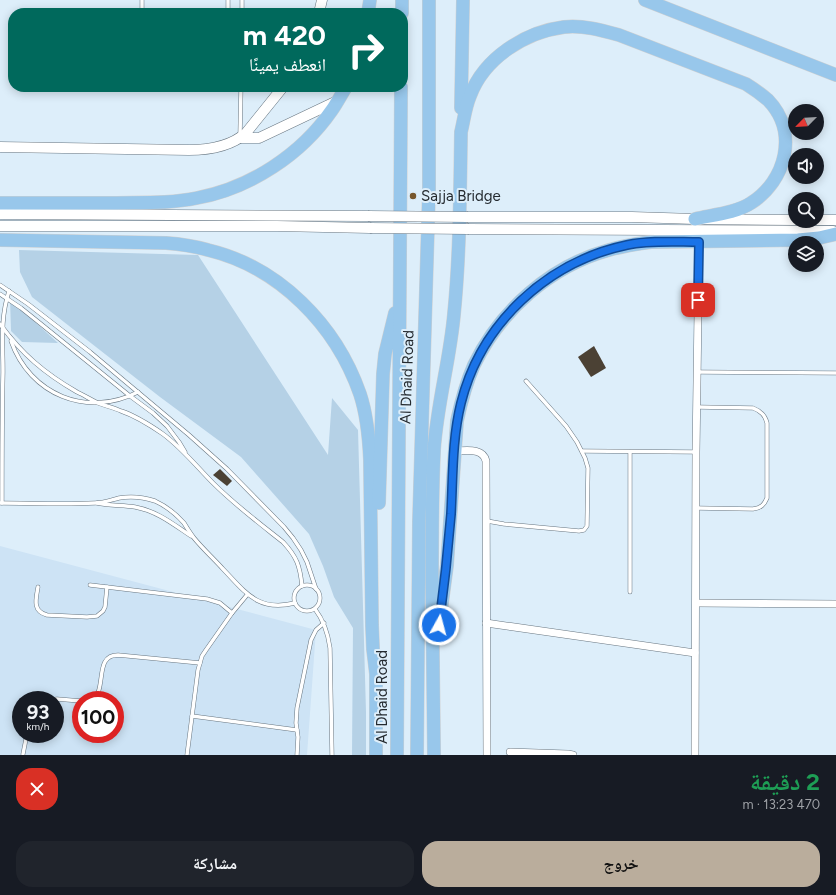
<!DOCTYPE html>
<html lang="ar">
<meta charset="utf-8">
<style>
body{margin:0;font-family:Figtree,"Noto Naskh Arabic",sans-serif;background:#20242c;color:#f1f3f6;direction:rtl;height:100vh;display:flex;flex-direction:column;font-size:15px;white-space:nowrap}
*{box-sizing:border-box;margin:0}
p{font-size:13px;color:#9ea1a6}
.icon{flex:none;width:22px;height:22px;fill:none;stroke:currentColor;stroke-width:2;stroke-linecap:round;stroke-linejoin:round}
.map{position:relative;height:755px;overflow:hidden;direction:ltr}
.panel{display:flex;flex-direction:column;background:#171b24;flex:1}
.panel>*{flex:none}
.hud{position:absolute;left:8px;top:8px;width:400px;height:84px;border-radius:16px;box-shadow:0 2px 10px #0003;direction:rtl;background:#00695c;color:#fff;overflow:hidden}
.needle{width:26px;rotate:246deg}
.controls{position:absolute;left:788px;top:104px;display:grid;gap:8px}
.controls a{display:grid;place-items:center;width:36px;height:36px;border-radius:50%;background:#171b24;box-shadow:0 2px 10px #0003;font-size:20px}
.speed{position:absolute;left:12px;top:691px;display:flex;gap:8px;font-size:20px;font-weight:700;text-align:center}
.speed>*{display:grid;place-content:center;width:52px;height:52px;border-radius:50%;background:#171b24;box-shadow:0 2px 10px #0003;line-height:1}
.speed small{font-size:10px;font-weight:400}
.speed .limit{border:6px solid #d22;background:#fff;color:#111}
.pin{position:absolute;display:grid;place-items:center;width:34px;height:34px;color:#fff;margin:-17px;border-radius:8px;box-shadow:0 2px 6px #0006}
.me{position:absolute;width:44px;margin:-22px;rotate:7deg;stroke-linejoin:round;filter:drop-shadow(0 0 3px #0008)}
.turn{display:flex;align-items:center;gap:14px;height:84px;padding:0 16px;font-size:18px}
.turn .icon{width:52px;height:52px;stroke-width:2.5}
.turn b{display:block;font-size:28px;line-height:34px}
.round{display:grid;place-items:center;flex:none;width:42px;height:42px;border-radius:16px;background:#20242c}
.summary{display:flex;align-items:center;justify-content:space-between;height:68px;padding:0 16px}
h1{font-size:24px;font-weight:700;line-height:30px;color:#1e9e55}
.cta{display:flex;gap:8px;margin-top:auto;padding:8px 16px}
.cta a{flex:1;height:46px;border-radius:16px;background:#baad9c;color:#111;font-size:16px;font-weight:700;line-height:46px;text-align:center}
.cta a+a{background:#20242c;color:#f1f3f6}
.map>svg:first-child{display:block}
.built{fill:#cde3f5;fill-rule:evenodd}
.green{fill:#b5d1e6}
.building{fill:#4b4134}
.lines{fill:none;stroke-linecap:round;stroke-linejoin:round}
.lane-casing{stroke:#687681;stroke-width:4.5}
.street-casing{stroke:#687681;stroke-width:8}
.secondary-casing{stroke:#687681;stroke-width:11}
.highway-casing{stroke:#cfd0d1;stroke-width:14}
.lane{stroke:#fff;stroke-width:3.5}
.street{stroke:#fff;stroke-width:7}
.secondary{stroke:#fff;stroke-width:10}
.highway{stroke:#98c7eb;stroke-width:13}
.secondary-bridge-casing{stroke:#687681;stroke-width:11;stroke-linecap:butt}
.secondary-bridge{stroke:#fff;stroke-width:10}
.route-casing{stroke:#114b97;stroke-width:10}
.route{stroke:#1a73e8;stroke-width:7}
.poi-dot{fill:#77572d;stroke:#ddeefa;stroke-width:1.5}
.labels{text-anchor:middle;stroke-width:4;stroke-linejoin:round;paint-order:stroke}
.poi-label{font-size:15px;fill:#242a2f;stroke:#ddeefa;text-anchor:start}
.street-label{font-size:15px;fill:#242a2f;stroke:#ddeefa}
</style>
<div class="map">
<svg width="836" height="755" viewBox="0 0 836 755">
<rect width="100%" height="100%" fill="#ddeefa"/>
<!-- built -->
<path class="built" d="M0,546L316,630L307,755H0ZM21,700H55V734H21ZM81,700H115V734H81Z"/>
<!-- green -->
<g class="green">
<polygon points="19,250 198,255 328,455 332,398 358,430 366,712 366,755 352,755 353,628 334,597 323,566 309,534 241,457 160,397 32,297 20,272"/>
<polygon points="10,299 58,343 22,342 11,331"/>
</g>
<!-- building -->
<g class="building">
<polygon points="594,346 606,368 591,377 578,357"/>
<polygon points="220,469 232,481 227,486 213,475"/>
</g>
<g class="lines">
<defs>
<g id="lane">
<polyline points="142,13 142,0"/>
<polyline points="228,13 228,0"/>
<polyline points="242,13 242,0"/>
<polyline points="240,135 241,87"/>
<polyline points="0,285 28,304 90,352 189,435 227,469 284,527 293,538 301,550 307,562 316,589"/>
<polyline points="0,294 21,308 36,320 130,396 153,413 167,426 179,442 185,452"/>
<path d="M0,324C22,354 44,373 77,392C84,395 91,400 98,403C106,406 114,408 121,411C136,416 150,425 163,434C182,448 197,467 213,483C235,505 259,523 283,542C297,557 300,566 302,586"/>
<path d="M11,341C30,395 87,418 138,392"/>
<polyline points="698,372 836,373"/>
<polyline points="582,451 696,452"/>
<polyline points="630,452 630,592"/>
<path d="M0,503C31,503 63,505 95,503C103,503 111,500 119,498C130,496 143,497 155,501C166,506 176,514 184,523C187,528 190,533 194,538C203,549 214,559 223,569C246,593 258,612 295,603"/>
<path d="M2,503C2,460 2,416 3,372C3,343 0,319 9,291"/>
<path d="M97,503C110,506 122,505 135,507C157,511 173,524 191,536"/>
<path d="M696,508L753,509C761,508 764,505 767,498V423C765,415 761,411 753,408L697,407"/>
<polyline points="487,521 504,524 579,531 584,530 587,526 588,468 585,458 577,442 566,426 526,381"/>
<polyline points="90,585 207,599 220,603 232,613"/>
<circle cx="307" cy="598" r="13"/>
<path d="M38,587C36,599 32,611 47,615L87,617L97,616L103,611L105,607L107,587"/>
<path d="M315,609C324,621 328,633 330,648L332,755"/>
<polyline points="50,700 57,699 81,701"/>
<path d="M93,700C107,688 94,655 118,655L200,663"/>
<polyline points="192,716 297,730"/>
<polyline points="23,754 27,734"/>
<polyline points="187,755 198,670 202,656 206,650 232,613 247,595"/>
<polyline points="297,755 298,737 296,723 297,708 311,640 316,630 324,623"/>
</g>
<g id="street">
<path d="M454,451C465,451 483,447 486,461L487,755"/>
<polyline points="696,603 836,604"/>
<polyline points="486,623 695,653"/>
<polyline points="510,752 568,754 573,755"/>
<polyline points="695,755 696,452 699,242"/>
</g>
<g id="secondary">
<polyline points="319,13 322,0"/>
<polyline points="240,138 259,138 337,101"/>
<path d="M0,147L189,150C209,150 230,147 246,133L283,87"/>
<polyline points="0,214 368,216"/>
<polyline points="468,217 632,217 695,219 795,220"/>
<polyline points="817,220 836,220"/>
<polyline points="0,226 277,226 370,228"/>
<polyline points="469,229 833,231"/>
</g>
<g id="highway">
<polyline points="645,0 836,75"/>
<polyline points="368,13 370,0"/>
<polyline points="402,13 402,0"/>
<polyline points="461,108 463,0"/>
<path d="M0,203C35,203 71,203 106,203C137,202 168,204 197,198C250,188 301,155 332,110C337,103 341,95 346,87"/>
<path d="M0,240L166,243C180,244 194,246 208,250C279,267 336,325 360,394C367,415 369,437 370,460L372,625L373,649L376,674V755"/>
<polyline points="379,503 383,374 385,354 395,313"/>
<path d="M439,625L447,565L457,421C461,402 466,383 474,365C500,311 550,266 609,250C623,246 636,244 651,242L798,240L819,238L836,234"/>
<polyline points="397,755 401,87"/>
<polyline points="417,755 419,522 429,190 429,0"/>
<path d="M434,755C433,696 433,638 432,579C432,536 432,493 434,450C437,404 450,360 454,314C460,254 460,193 461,132C464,120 465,108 470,96C484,58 525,32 564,27C583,25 601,30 619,35L746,84C754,89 761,94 768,100C799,132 786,181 751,203C736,213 712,215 695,219"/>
</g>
</defs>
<!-- lane casing -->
<use href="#lane" class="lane-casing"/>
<!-- street casing -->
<use href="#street" class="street-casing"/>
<!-- secondary casing -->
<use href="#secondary" class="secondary-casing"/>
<!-- highway casing -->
<use href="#highway" class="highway-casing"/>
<!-- lane -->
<use href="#lane" class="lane"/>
<!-- street -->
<use href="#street" class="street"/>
<!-- secondary -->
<use href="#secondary" class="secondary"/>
<!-- highway -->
<use href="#highway" class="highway"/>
<defs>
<g id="secondary-bridge">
<polyline points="368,216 468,217"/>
<polyline points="370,228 469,229"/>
</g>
</defs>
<!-- secondary-bridge casing -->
<use href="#secondary-bridge" class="secondary-bridge-casing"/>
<!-- secondary-bridge -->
<use href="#secondary-bridge" class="secondary-bridge"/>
</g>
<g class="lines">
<defs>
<path id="route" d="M439,625C444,588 448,551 451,514C453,477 452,439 461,403C481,323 547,262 627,245C650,240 676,242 699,242L698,300"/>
</defs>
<!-- route casing -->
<use href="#route" class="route-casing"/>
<!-- route -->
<use href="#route" class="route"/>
</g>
<!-- markers -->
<circle class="poi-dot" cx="413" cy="196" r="4"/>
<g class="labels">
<!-- poi labels -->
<g class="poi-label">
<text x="421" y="201">Sajja Bridge</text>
</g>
<!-- street labels -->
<g class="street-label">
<text transform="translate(407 377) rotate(-88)" y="5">Al Dhaid Road</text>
<text transform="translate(382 697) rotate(-90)" y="5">Al Dhaid Road</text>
</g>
</g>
</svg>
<div class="controls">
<a><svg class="needle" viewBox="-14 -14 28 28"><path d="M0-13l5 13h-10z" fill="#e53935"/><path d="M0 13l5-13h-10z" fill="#9ea1a6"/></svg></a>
<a><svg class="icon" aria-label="sound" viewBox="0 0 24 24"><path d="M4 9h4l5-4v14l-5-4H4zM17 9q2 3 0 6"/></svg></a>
<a><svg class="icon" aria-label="search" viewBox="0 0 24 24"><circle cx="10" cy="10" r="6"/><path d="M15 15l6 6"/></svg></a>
<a><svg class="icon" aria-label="layers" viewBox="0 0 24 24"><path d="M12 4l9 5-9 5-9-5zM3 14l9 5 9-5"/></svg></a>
</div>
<div class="speed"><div>93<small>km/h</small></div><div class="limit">100</div></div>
<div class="pin" style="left:698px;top:300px;background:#d93025"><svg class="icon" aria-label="arrive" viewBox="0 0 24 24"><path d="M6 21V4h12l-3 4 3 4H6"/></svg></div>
<svg class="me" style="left:439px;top:625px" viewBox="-20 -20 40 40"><circle r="17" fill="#1a73e8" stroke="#fff" stroke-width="3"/><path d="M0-11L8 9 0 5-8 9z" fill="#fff"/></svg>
<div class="hud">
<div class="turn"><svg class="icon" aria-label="right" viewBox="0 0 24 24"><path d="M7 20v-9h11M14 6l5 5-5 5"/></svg><div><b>420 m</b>انعطف يمينًا</div></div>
</div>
</div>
<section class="panel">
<div class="summary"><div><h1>2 دقيقة</h1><p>470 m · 13:23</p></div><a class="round" style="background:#d93025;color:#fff"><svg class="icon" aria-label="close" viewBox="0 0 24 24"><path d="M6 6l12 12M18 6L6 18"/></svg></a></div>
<div class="cta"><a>خروج</a><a>مشاركة</a></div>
</section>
